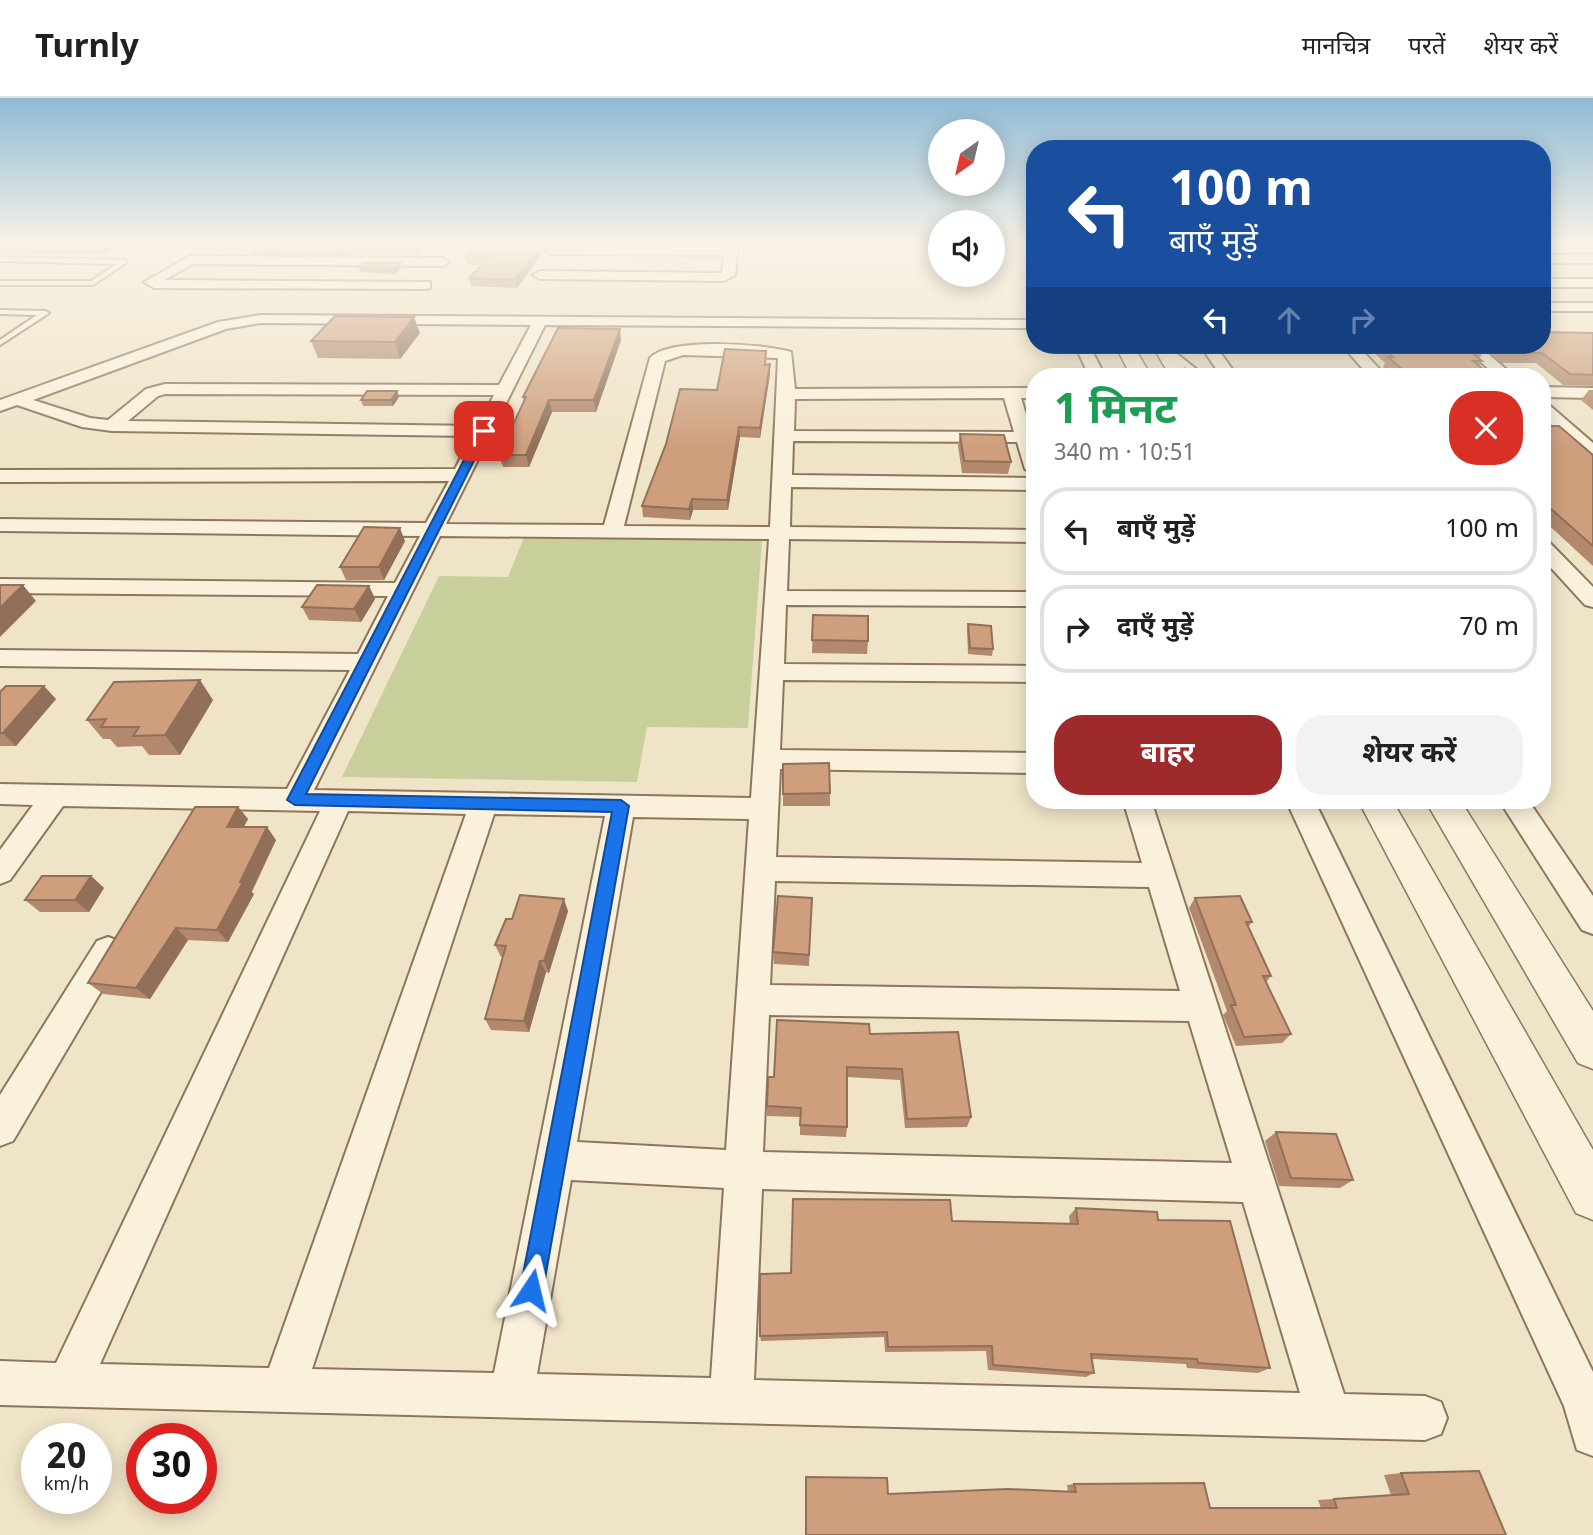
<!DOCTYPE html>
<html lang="hi">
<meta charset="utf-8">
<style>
body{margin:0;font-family:Georgia,"Noto Sans Devanagari",serif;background:#f2f2f2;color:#202124;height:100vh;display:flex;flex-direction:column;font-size:26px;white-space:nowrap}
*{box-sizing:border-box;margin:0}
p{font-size:23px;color:#757577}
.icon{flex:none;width:38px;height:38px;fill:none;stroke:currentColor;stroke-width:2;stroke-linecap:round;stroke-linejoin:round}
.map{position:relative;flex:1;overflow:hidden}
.panel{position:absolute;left:1026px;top:270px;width:525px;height:441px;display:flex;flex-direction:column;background:#fff;border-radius:28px;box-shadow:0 4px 18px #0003}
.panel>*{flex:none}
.top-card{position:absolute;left:1026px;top:42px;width:525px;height:214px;border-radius:28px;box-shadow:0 4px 18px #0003;background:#1a4fa0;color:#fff;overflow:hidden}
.needle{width:46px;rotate:214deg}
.controls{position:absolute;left:928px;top:21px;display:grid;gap:14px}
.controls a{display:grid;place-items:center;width:77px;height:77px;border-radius:50%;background:#fff;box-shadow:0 4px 18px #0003;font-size:35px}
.speed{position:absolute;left:21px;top:1325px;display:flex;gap:14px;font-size:35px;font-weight:700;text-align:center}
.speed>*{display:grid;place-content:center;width:91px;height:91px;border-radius:50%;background:#fff;box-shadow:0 4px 18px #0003;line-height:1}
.speed small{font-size:18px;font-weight:400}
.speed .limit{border:10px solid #d22;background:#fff;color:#111}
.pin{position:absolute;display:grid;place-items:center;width:60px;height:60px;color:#fff;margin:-30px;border-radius:14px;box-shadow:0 4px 10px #0006}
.me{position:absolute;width:77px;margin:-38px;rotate:10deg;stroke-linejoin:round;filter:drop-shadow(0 0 5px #0008)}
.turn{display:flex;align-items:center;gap:24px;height:147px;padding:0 28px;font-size:32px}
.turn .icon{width:91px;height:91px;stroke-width:2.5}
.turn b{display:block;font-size:49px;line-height:60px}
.lanes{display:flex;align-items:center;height:66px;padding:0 28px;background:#0003;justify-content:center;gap:35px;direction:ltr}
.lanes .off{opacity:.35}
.round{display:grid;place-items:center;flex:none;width:74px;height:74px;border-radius:28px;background:#f2f2f2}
.headline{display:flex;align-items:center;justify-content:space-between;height:119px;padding:0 28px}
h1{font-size:42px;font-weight:700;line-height:52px;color:#1e9e55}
.primary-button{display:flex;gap:14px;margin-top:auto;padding:14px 28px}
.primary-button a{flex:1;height:80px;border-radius:28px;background:#9e2a2b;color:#fff;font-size:28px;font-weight:700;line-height:80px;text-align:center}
.primary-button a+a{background:#f2f2f2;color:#202124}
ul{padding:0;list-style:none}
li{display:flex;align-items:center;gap:21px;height:88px;margin:0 14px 10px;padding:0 14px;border:4px solid #e0e0e0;border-radius:28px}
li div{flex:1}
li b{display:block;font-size:26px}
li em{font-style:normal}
header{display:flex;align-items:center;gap:42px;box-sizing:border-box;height:98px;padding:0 35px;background:#fff;border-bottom:2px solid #e0e0e0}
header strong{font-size:33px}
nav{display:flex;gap:38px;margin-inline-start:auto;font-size:24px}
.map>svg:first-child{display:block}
.green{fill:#c9cf9b}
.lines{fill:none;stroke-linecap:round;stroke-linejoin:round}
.service-casing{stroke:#8d765c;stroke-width:4}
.minor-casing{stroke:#8d765c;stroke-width:4}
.tertiary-casing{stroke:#8d765c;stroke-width:3}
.service{fill:#faf1dc;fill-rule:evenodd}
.minor{fill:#faf1dc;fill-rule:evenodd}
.tertiary{fill:#faf1dc;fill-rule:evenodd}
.wall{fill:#b2896c}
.shaded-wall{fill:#916f58}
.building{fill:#cf9f7d;stroke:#916f58;stroke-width:2}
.route{fill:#1a73e8;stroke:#114b97;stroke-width:2}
</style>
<header>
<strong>Turnly</strong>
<nav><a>मानचित्र</a><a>परतें</a><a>शेयर करें</a></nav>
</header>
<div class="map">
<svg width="1593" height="1437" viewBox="0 0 1593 1437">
<rect width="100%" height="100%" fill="#f0e4c8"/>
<!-- green -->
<polygon class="green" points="524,439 762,442 748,630 647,629 637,684 342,679 439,478 508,479"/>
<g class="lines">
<defs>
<g id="service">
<polygon points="0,159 124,162 127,164 93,187 0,187 0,183 91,183 117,166 0,163"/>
<polygon points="0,212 45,213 49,215 0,247 0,242 37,217 0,216"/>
<polygon points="1158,247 1166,247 1205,278 1196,278"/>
</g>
<g id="minor">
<polygon points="738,148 735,177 724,183 540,181 533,177 540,173 722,175 724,157 549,156 547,153 553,149"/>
<rect x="1542" y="157" width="51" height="8"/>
<polygon points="190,158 443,160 449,164 443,168 193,166 164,182 430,184 430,190 425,191 154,190 144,184"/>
<rect x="1542" y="181" width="51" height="8"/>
<rect x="1542" y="205" width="51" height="8"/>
<path d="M260,217L1034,222V230L545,227L446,426L604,427L650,260C671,239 763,246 791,254L795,291L1034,290V300H1021L1034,343V376L1025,371L1017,344L793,343L792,377L1034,380V392L791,389L790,429L1034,432V444L789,441L787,493L1034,494V508L786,507L784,566L1034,568V584L783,582L780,652L1034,655V675L780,671L776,759L1142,765L1123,702H1151L1344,1296L1425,1298L1441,1304L1447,1320L1441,1336L1425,1342L0,1307V1263L56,1265L320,713L63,708L10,782L0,786V752L33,707L0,706V686L287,691L350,572L0,568V552L358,556L388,498L0,495V481L395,485L420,438L0,433V421L426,425L449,383L0,384V372L455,371L472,338L112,333L82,329L17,307L0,313V302L218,224ZM260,225L531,227L499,287L165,286L146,291L108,322L90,320L33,302L226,231ZM683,257L778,260L770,429L624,428L665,263ZM165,296L494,297L478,328L128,323L158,298ZM1004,300L1014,334L794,333L795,301ZM440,438L769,441L751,700L314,692ZM348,713L466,716L269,1270L100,1266ZM494,716L605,718L494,1275L312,1271ZM633,719L749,721L726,1052L577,1044ZM775,783L1149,789L1180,893L770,887ZM769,917L1189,923L1232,1065L763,1054ZM571,1082L724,1090L711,1280L537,1276ZM762,1091L1243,1104L1300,1295L754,1282Z"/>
<polygon points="1075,247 1089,247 1105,278 1089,278"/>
<polygon points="1200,247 1215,247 1237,278 1221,278"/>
<polygon points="1342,247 1357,247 1386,278 1369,278"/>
<polygon points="1461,247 1478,247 1514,278 1497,278"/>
<polygon points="1542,289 1593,290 1593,300 1542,299"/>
<polygon points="1542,305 1548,306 1593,345 1593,359 1587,358 1542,319"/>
<polygon points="1542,442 1549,444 1593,489 1593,509 1585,507 1542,460"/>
<polygon points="1286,702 1314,702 1593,1274 1593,1358 1577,1352 1564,1308"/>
<polygon points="1499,702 1528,702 1593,798 1593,836 1582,832"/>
<polygon points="108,839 119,843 124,853 119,863 13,1043 0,1048 0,997 97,843"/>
</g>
<g id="tertiary">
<polygon points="1115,247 1133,247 1151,278 1131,278"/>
<polygon points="1152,247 1170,247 1190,278 1170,278"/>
<polygon points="1358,702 1392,702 1593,1052 1593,1122 1576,1115"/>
<polygon points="1425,702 1460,702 1593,913 1593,971 1578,965"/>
</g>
</defs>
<!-- service casing -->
<use href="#service" class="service-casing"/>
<!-- minor casing -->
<use href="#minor" class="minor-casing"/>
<!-- tertiary casing -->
<use href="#tertiary" class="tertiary-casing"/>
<!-- service -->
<use href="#service" class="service"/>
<!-- minor -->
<use href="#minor" class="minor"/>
<!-- tertiary -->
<use href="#tertiary" class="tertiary"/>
</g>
<!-- wall -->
<g class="wall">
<polygon points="0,148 118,148 105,156 5,156"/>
<polygon points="249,148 444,148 444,149 424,149 415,157 253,156"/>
<polygon points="475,148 548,148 517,190 471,188 469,180 482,167 468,167 466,159"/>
<polygon points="1542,148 1593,148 1593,149 1592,151 1542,151"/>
<polygon points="400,165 401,170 395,176 360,174 359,169"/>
<polygon points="420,235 400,261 318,260 311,243"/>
<polygon points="1593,235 1593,288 1563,287 1536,265 1502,265 1481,247 1542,247"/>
<polygon points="621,242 596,314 552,314 529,369 503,369 499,357 524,304 523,299"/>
<polygon points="1366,247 1475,247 1483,254 1479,261 1482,263 1479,268 1491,278 1393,278 1383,269 1385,265"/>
<polygon points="766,253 766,267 770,266 770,276 760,340 740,339 728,412 693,412 690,422 643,419 642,408 666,346 717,292"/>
<polygon points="1589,292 1593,292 1593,312 1581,302"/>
<polygon points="397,293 399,299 393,308 363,308 361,302"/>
<polygon points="1542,320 1593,357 1593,468 1542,421"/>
<polygon points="960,336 1011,364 1008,376 962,375 958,348"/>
<polygon points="405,443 384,482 346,482 340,469"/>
<polygon points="369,488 375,501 361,524 309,522 302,509"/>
<polygon points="813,517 868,543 867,556 812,555"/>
<polygon points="968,526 993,551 992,558 968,556 967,533"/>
<polygon points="0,594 56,601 16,648 0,648"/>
<polygon points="213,602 180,657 149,657 142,648 117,649 110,641 103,641 87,622"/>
<polygon points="783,666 830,695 830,708 783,708"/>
<polygon points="238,709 248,721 243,729 276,742 252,794 254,796 228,844 188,842 150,901 103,896 88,885"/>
<polygon points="91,778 104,790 89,814 40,814 25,802"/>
<polygon points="812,800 809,868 774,866 773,854"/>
<polygon points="1195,800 1252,824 1248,829 1271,878 1266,884 1291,936 1282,945 1236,948 1223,917 1227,913 1189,810"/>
<polygon points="568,813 549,875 546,874 529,934 491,932 485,921 503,859 501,859 495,847 512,821"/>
<polygon points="870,936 971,1019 967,1029 905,1030 900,982 847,979 847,1029 846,1039 800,1037 800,1019 767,1018 767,1008 774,979"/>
<polygon points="1276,1034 1353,1082 1340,1090 1279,1088 1265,1043"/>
<polygon points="1076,1110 1158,1122 1270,1270 1258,1275 1187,1270 1186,1266 1092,1261 1094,1275 1086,1279 988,1272 986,1253 885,1254 884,1239 761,1243 760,1238 791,1175 952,1123 1070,1126 1069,1118"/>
<polygon points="1401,1375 1506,1437 888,1396 1068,1394 1067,1387 1074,1386 1210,1410 1321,1410 1318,1402 1391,1397 1384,1377"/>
</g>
<!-- shaded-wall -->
<g class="shaded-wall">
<polygon points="101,148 118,148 105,156"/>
<polygon points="413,148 424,148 424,149 415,157"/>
<polygon points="540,148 548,148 517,190 515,182"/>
<polygon points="400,165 401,170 395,176 393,171"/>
<polygon points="414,219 420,235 400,261 395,244"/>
<polygon points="620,231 621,242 596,314 594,302"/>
<polygon points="770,266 770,276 760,340 760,330"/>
<polygon points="397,293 399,299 393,308 391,302"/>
<polygon points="549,302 552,314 529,369 526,357"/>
<polygon points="739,329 740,339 728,412 727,402"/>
<polygon points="692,401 693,412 690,422 689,411"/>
<polygon points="400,430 405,443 384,482 379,469"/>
<polygon points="23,487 36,503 0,539 0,510"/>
<polygon points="369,488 375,501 361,524 354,511"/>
<polygon points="200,582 213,602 180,657 165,637"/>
<polygon points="44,588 56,601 16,648 3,635"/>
<polygon points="238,709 248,721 237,742 227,729"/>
<polygon points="267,729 276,742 251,794 254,796 228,844 217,832"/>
<polygon points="91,778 104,790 89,814 75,802"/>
<polygon points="564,801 568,813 549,875 544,863"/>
<polygon points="176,830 188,842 150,901 136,890"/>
<polygon points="540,863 546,874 529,934 524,923"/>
</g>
<!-- building -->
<g class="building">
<polygon points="342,148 413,148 413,149"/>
<polygon points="475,148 540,148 515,182 469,180 489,159 466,159"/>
<polygon points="363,165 400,165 393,171 359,169"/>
<polygon points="335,218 414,219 395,244 311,243"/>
<polygon points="558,230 620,231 594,302 549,302 526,357 499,357 526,299 523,299"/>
<polygon points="1542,234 1593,235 1593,277 1570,276 1542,255 1509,255 1499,247 1542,247"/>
<polygon points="1381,247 1475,247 1483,254 1471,254 1482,263 1473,263 1491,278 1410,278 1388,259 1393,259"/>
<polygon points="725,251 766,253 765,267 770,266 760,330 739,329 727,402 692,401 689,411 642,408 666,346 680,291 717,292"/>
<polygon points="367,293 397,293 391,302 361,302"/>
<polygon points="1542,320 1551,328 1559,328 1593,357 1593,448 1542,403"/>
<polygon points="960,336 1004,337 1011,364 964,363"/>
<polygon points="364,429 400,430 379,469 340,469"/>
<polygon points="0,487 23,487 0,510"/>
<polygon points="317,487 369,488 354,511 302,509"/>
<polygon points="813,517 868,518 868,543 812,542"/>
<polygon points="968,526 991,528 993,551 970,550"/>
<polygon points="200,582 165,637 133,638 139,629 101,629 106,621 87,622 114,584"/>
<polygon points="6,588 44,588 3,635 0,635 0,594"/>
<polygon points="829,665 830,695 783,696 783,666"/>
<polygon points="195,709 238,709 227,729 267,729 240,784 243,784 217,832 176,830 136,890 88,885"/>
<polygon points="42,778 91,778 75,802 25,802"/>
<polygon points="520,797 564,801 544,863 540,863 524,923 485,921 506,848 495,847 506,821 512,821"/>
<polygon points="778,798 812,800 809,857 773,854"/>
<polygon points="1240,798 1252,824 1246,824 1271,878 1263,878 1291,936 1244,939 1231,907 1236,907 1195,800"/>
<polygon points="777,922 869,926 870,936 958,934 971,1019 907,1021 902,971 847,969 847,1029 800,1027 801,1010 767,1008 768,979 774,979"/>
<polygon points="1276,1034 1336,1036 1353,1082 1291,1080"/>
<polygon points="793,1101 950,1102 952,1123 1078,1126 1076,1110 1157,1114 1158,1122 1230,1123 1270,1270 1198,1265 1197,1261 1091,1256 1094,1275 993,1267 992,1248 888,1249 887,1234 760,1238 760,1176 791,1175"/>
<polygon points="1479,1373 1506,1437 806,1437 806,1379 887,1380 888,1396 1008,1391 1076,1394 1074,1386 1204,1385 1210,1410 1337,1410 1334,1401 1409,1396 1401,1375"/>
</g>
<!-- sky -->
<linearGradient id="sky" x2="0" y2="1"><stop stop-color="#8fbad6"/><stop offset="0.42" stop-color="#f8f3e6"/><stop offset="1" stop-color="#f8f3e6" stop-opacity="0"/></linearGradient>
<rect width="1593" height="349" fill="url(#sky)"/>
<!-- route -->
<polygon class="route" points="484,330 489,333 306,696 621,702 629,708 543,1192 540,1201 531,1204 523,1201 520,1192 612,714 295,707 287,702 479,333"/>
</svg>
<div class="controls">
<a><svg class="needle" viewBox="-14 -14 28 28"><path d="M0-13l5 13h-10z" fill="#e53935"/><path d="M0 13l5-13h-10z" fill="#757577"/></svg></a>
<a><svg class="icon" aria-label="sound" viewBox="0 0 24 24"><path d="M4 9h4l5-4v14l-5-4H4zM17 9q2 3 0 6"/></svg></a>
</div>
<div class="speed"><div>20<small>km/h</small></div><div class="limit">30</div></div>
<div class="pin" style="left:484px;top:333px;background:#d93025"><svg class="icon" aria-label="arrive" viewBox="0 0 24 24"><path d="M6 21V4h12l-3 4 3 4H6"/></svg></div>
<svg class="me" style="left:531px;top:1192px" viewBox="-20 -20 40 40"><path d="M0-17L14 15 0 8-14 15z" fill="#1a73e8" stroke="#fff" stroke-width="4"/></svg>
<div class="top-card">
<div class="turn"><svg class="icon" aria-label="left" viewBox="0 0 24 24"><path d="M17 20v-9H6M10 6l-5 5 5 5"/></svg><div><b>100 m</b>बाएँ मुड़ें</div></div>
<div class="lanes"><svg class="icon" aria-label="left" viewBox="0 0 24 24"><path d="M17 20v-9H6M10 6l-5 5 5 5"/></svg><svg class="icon off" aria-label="ahead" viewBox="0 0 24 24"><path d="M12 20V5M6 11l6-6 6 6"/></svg><svg class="icon off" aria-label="right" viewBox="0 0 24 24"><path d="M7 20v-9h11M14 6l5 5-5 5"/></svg></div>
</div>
<section class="panel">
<div class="headline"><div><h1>1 मिनट</h1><p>340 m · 10:51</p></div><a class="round" style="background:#d93025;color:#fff"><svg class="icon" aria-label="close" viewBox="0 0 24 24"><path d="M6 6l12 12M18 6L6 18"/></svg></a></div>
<ul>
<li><svg class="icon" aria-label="left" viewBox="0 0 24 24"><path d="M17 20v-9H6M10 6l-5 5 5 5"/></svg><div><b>बाएँ मुड़ें</b></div><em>100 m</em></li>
<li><svg class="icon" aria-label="right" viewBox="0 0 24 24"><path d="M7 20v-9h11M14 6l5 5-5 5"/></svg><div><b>दाएँ मुड़ें</b></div><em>70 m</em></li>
</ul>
<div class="primary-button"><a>बाहर</a><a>शेयर करें</a></div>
</section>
</div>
